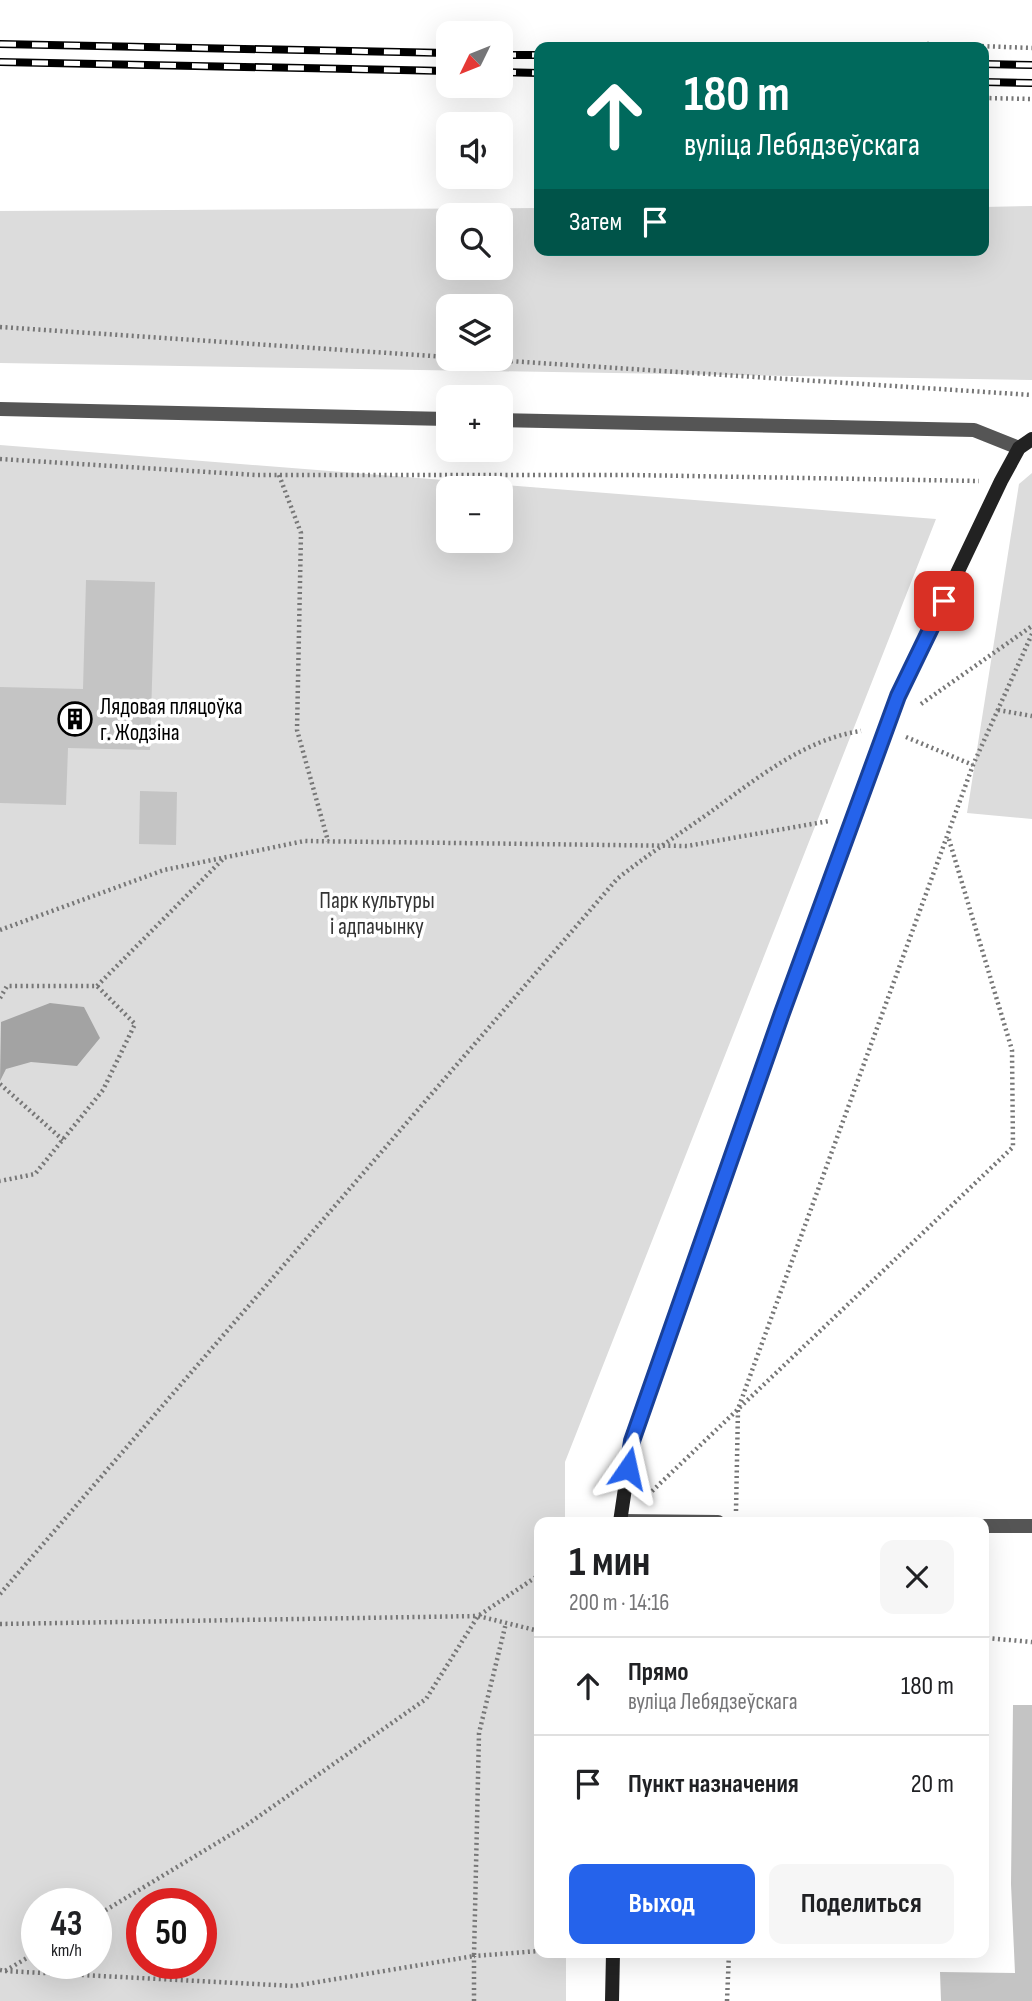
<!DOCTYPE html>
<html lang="ru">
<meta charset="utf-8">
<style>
body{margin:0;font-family:"Sofia Sans Condensed",sans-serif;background:#f6f6f6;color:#202124;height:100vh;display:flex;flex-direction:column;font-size:26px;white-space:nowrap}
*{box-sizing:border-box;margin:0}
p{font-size:23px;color:#757577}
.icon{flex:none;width:38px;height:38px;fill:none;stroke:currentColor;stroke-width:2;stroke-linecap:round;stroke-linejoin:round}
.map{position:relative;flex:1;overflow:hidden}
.drawer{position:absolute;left:534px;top:1517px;width:455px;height:441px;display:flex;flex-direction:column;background:#fff;border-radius:14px;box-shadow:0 7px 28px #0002}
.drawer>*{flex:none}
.guide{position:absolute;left:534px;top:42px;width:455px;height:214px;border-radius:14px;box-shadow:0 7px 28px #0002;background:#00695c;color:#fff;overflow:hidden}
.needle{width:46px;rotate:227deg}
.tools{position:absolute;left:436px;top:21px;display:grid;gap:14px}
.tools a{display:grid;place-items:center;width:77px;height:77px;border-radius:14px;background:#fff;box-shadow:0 7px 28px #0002;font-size:35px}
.speed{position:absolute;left:21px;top:1888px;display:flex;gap:14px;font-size:35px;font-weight:700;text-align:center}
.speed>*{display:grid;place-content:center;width:91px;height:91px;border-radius:50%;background:#fff;box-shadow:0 7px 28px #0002;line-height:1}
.speed small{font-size:18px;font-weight:400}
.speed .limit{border:10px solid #d22;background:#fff;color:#111}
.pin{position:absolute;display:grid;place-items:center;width:60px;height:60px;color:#fff;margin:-30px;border-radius:14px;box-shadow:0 4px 10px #0006}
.me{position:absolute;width:77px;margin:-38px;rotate:11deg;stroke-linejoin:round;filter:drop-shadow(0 0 5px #0008)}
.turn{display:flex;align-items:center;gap:24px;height:147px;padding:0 35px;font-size:32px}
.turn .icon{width:91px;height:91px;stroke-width:2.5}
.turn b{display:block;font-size:49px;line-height:60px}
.then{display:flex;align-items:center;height:66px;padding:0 35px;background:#0003;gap:14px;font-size:26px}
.round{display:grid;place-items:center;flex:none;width:74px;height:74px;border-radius:14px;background:#f6f6f6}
.head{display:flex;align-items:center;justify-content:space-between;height:119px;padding:0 35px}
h1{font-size:42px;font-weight:700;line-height:52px}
.button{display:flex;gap:14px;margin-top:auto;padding:14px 35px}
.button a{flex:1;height:80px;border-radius:14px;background:#2563eb;color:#fff;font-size:28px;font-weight:700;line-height:80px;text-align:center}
.button a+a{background:#f6f6f6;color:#202124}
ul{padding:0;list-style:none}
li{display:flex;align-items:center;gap:21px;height:98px;padding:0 35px;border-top:2px solid #e0e0e0}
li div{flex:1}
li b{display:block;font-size:26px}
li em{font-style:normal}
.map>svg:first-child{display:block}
.green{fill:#dcdcdc;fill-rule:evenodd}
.water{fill:#a3a3a3}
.building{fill:#c4c4c4}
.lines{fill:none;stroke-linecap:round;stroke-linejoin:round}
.path{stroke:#777;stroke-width:4.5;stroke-dasharray:2 3.5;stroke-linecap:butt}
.service{stroke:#555;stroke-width:14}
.secondary{stroke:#222;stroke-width:14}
.rail-casing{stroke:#000;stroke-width:8}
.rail{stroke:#fff;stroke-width:5;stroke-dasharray:16;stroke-linecap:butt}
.route-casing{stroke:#184099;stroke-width:18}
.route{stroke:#2563eb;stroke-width:12}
.labels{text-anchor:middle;stroke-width:7;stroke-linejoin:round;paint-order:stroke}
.poi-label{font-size:23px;fill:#000;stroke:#fff;text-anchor:start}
.park-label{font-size:23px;fill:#333;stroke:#fff}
</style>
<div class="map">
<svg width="1032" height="2001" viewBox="0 0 1032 2001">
<rect width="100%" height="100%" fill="#fff"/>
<!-- green -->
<g class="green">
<path d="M1032,206V380L0,363V211L539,208V250H984V207ZM448,215H500V268H448ZM448,306H500V359H448Z"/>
<path d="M0,445L936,519L565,1462V1522H539V1953H566V2001H0ZM448,488H500V541H448ZM37,1904H96V1964H37ZM142,1904H201V1964H142Z"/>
<polygon points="1032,473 1032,819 967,813 1019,484"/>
</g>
<!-- water -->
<polygon class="water" points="50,1003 84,1007 100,1038 77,1066 31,1062 6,1069 0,1081 1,1022"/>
<!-- building -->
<g class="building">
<polygon points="86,580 155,582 150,750 68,748 66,805 0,803 0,687 83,689"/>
<polygon points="140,791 177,792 176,845 139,844"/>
<polygon points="1013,1705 1032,1705 1032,2001 941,2001 940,1972 1015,1973 1011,1884"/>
</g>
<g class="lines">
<!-- path -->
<g class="path">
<polyline points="927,44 1032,48"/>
<polyline points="984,98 1032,99"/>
<polyline points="0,327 448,357"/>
<polyline points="478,359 1032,395"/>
<polyline points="0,459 256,475 631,475 979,481"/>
<polyline points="279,475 301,533 297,730 328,841"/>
<polyline points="921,704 1032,626"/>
<polyline points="998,710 1032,716"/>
<polyline points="906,737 973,765"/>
<polyline points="0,930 164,870 304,841 687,846 829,821"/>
<polyline points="97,986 224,858"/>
<polyline points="0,998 7,986 97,986 135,1024 103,1090 35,1174 0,1181"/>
<polyline points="0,1084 63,1140"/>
<polyline points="648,1495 1013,1147 1012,1050 948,836"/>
<polyline points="736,1511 738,1409 973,765 1032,634"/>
<path d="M0,1594L617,879C647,855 678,835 709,813C755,780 804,739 861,731"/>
<polyline points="0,1624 478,1616 539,1631"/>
<polyline points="984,1638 987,1638 984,1648"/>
<polyline points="987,1638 1032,1642"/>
<polyline points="96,1916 245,1826 426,1699 478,1616 539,1575"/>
<polyline points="0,1970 5,1971 37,1952"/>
<polyline points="5,1971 294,1986 474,1956 479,1733 506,1623"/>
<polyline points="474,2001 474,1956 539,1951"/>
<polyline points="727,2001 729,1953"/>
</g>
<!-- service -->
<g class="service">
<polyline points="0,409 448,419"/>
<polyline points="500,420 974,430 1019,448"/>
<polyline points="620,1521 718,1522"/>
<polyline points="984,1526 1032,1526"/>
</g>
<!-- secondary -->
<g class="secondary">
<polyline points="620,1522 632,1441 782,1013 898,697 1001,481 1019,448 1032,439"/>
<polyline points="612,2001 613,1953"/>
</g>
<defs>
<g id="rail">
<polyline points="0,44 448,53"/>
<polyline points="500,55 539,55"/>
<polyline points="0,62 448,71"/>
<polyline points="984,64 1032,65"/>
<polyline points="500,72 539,73"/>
<polyline points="984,82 1032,83"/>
</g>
</defs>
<!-- rail casing -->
<use href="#rail" class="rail-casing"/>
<!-- rail -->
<use href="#rail" class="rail"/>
</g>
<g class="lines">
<defs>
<polyline id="route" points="628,1468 632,1441 782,1013 898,696 944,601"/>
</defs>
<!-- route casing -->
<use href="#route" class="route-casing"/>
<!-- route -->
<use href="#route" class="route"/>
</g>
<!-- icons -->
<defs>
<symbol id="building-ring" viewBox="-11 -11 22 22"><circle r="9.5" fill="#fff" stroke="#000" stroke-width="1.5"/><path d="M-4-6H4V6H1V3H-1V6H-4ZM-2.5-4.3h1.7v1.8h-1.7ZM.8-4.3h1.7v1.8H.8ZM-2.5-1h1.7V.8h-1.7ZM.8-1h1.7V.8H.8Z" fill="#000"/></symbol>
</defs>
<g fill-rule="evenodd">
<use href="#building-ring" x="56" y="700" width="38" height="38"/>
</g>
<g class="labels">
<!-- poi labels -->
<g class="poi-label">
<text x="100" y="714">Лядовая пляцоўка<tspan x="100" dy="26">г. Жодзіна</tspan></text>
</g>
<!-- park labels -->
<g class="park-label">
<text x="377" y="908">Парк культуры<tspan x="377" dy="26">і адпачынку</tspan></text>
</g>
</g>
</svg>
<div class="tools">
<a><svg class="needle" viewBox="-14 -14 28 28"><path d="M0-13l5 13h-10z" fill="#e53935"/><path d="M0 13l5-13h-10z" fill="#757577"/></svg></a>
<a><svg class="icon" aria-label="sound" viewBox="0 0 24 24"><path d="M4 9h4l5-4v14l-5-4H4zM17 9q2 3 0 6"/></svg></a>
<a><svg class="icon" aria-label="search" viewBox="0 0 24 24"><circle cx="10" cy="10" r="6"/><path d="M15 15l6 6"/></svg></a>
<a><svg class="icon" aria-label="layers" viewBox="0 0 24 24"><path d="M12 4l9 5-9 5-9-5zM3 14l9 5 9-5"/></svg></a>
<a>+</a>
<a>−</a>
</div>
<div class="speed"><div>43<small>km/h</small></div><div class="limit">50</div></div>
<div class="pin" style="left:944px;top:601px;background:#d93025"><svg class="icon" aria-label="arrive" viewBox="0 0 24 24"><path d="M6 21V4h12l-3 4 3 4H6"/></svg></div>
<svg class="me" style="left:628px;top:1468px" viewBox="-20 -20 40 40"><path d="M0-17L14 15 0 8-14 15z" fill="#2563eb" stroke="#fff" stroke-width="4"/></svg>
<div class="guide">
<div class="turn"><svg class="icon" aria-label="ahead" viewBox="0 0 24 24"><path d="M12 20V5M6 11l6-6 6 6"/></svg><div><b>180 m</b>вуліца Лебядзеўскага</div></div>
<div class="then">Затем<svg class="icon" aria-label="arrive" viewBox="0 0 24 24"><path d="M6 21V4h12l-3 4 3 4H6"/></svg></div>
</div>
<section class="drawer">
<div class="head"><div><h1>1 мин</h1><p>200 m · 14:16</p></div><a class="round"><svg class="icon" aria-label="close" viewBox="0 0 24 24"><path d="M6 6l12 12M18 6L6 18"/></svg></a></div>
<ul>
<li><svg class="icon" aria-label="ahead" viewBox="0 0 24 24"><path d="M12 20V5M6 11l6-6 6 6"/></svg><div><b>Прямо</b><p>вуліца Лебядзеўскага</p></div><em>180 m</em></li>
<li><svg class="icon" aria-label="arrive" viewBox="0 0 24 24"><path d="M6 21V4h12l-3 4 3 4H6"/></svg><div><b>Пункт назначения</b></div><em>20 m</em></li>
</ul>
<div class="button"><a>Выход</a><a>Поделиться</a></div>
</section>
</div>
